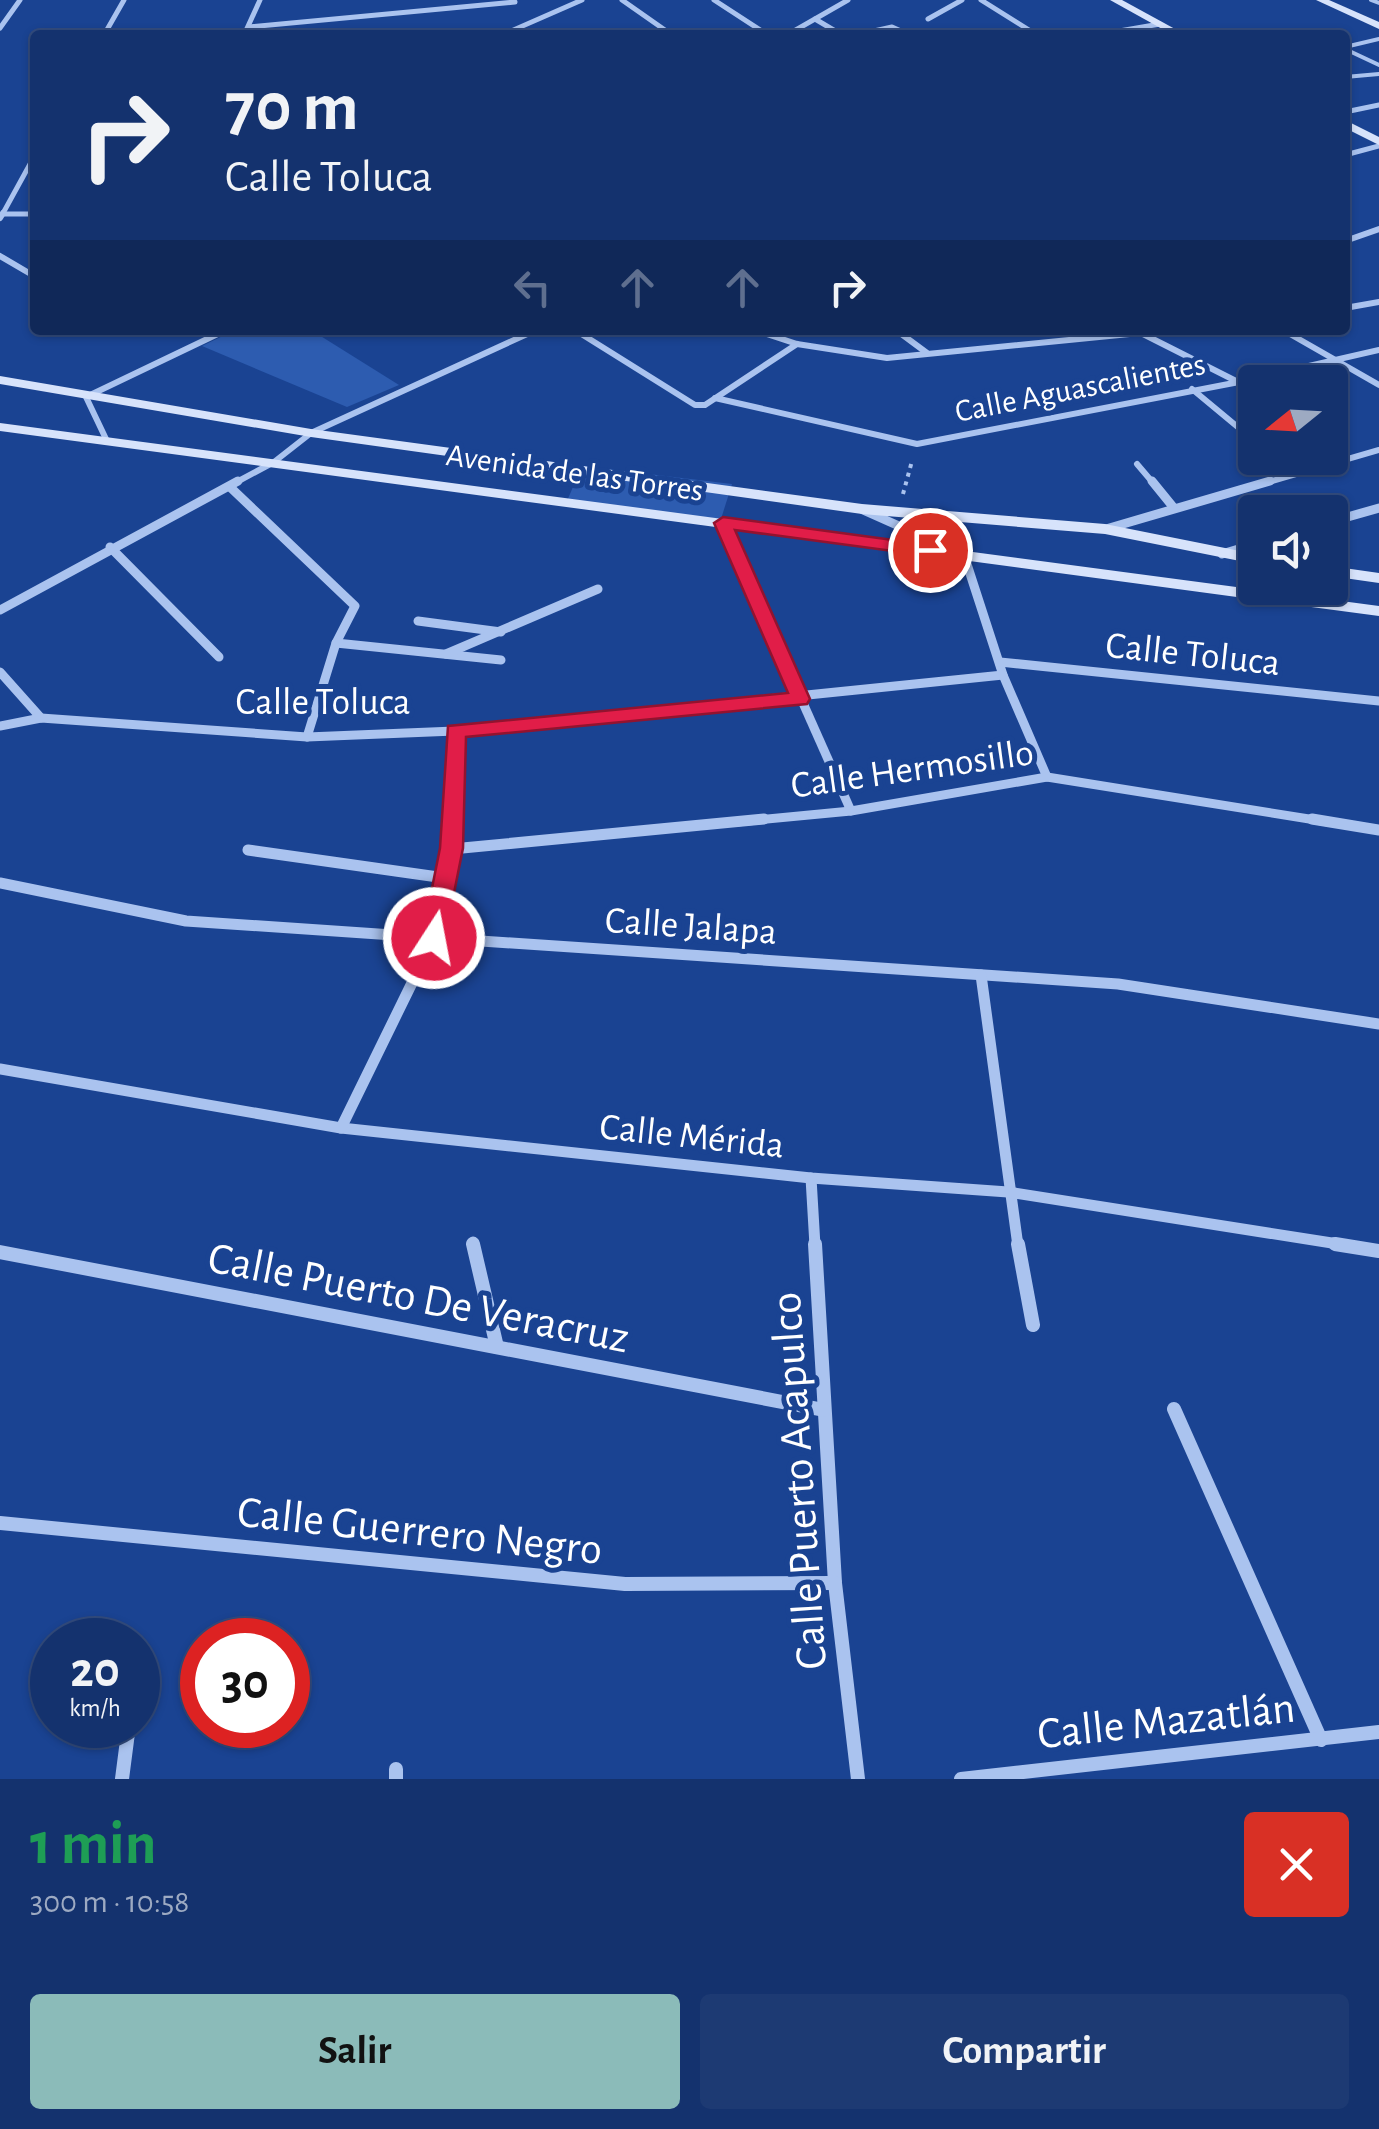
<!DOCTYPE html>
<html lang="es">
<meta charset="utf-8">
<style>
body{margin:0;font-family:"Alegreya Sans",sans-serif;background:#1d3a73;color:#f1f3f6;height:100vh;display:flex;flex-direction:column;font-size:38px;white-space:nowrap}
*{box-sizing:border-box;margin:0}
p{font-size:32px;color:#9daac2}
.icon{flex:none;width:55px;height:55px;fill:none;stroke:currentColor;stroke-width:2;stroke-linecap:round;stroke-linejoin:round}
.map{position:relative;height:1779px;overflow:hidden}
.side{display:flex;flex-direction:column;background:#14326e;flex:1}
.side>*{flex:none}
.banner{position:absolute;left:30px;top:30px;width:1320px;height:305px;border-radius:10px;box-shadow:0 2px 8px #0004,0 0 0 2px #334d81;background:#14326e;color:#f1f3f6;overflow:hidden}
.needle{width:65px;rotate:252deg}
.controls{position:absolute;left:1238px;top:365px;display:grid;gap:20px}
.controls a{display:grid;place-items:center;width:110px;height:110px;border-radius:10px;background:#14326e;box-shadow:0 2px 8px #0004,0 0 0 2px #334d81;font-size:50px}
.speed{position:absolute;left:30px;top:1618px;display:flex;gap:20px;font-size:50px;font-weight:700;text-align:center}
.speed>*{display:grid;place-content:center;width:130px;height:130px;border-radius:50%;background:#14326e;box-shadow:0 2px 8px #0004,0 0 0 2px #334d81;line-height:1}
.speed small{font-size:25px;font-weight:400}
.speed .limit{border:15px solid #d22;background:#fff;color:#111}
.pin{position:absolute;display:grid;place-items:center;width:85px;height:85px;color:#fff;margin:-42px;border:5px solid #fff;border-radius:50%;box-shadow:0 2px 10px #0007}
.me{position:absolute;width:110px;margin:-55px;rotate:11deg;stroke-linejoin:round;filter:drop-shadow(0 0 8px #0008)}
.turn{display:flex;align-items:center;gap:35px;height:210px;padding:0 30px;font-size:45px}
.turn .icon{width:130px;height:130px;stroke-width:2.5}
.turn b{display:block;font-size:70px;line-height:85px}
.lanes{display:flex;align-items:center;height:95px;padding:0 30px;background:#0003;justify-content:center;gap:50px;direction:ltr}
.lanes .off{opacity:.35}
.round{display:grid;place-items:center;flex:none;width:105px;height:105px;border-radius:10px;background:#1d3a73}
.headline{display:flex;align-items:center;justify-content:space-between;height:170px;padding:0 30px}
h1{font-size:60px;font-weight:700;line-height:75px;color:#1e9e55}
.primary-button{display:flex;gap:20px;margin-top:auto;padding:20px 30px}
.primary-button a{flex:1;height:115px;border-radius:10px;background:#8bbbb9;color:#111;font-size:40px;font-weight:700;line-height:115px;text-align:center}
.primary-button a+a{background:#1d3a73;color:#f1f3f6}
.map>svg:first-child{display:block}
.green{fill:#2d5cb0}
.lines{fill:none;stroke-linecap:round;stroke-linejoin:round}
.path{stroke:#aac3ef;stroke-width:4;stroke-dasharray:4 5;stroke-linecap:butt}
.lane-far1{stroke:#aac3ef;stroke-width:4}
.lane{stroke:#aac3ef;stroke-width:5}
.street-far4{stroke:#aac3ef;stroke-width:5}
.street-far3{stroke:#aac3ef;stroke-width:6}
.street-far2{stroke:#aac3ef;stroke-width:9}
.street-far1{stroke:#aac3ef;stroke-width:11}
.street{stroke:#aac3ef;stroke-width:14}
.secondary{fill:#d7e3fb;fill-rule:evenodd}
.route{fill:#e11d48;stroke:#92132f;stroke-width:2.5}
.labels{text-anchor:middle;stroke-width:10;stroke-linejoin:round;paint-order:stroke}
.far-street-label{font-size:32px;fill:#fff;stroke:#1a4392}
.street-label{font-size:38px;fill:#fff;stroke:#1a4392}
.near-street-label{font-size:45px;fill:#fff;stroke:#1a4392}
</style>
<div class="map">
<svg width="1379" height="1779" viewBox="0 0 1379 1779">
<rect width="100%" height="100%" fill="#1a4392"/>
<!-- green -->
<g class="green">
<polygon points="235,330 311,330 399,385 347,407 202,346"/>
<polygon points="582,466 732,484 721,519 567,501"/>
</g>
<g class="lines">
<!-- path -->
<polyline class="path" points="903,494 912,461"/>
<!-- lane-far1 -->
<g class="lane-far1">
<polyline points="1371,0 1379,3"/>
<polyline points="1345,47 1379,39"/>
<polyline points="1345,49 1379,65"/>
<polyline points="1345,77 1379,74"/>
<polyline points="3,214 35,214"/>
</g>
<!-- lane -->
<polyline class="lane" points="3,214 35,214"/>
<!-- street-far4 -->
<g class="street-far4">
<polyline points="622,0 672,35"/>
<polyline points="714,0 768,35"/>
<polyline points="981,0 1037,35"/>
<polyline points="815,19 842,35"/>
<polyline points="928,19 962,0"/>
<polyline points="249,27 515,2"/>
<polyline points="0,28 20,0"/>
<polyline points="104,35 124,0"/>
<polyline points="244,35 260,0"/>
<polyline points="502,35 582,0"/>
<polyline points="787,35 848,0"/>
<polyline points="856,35 892,27 910,35"/>
<polyline points="1096,35 1160,24"/>
<polyline points="1345,112 1379,105"/>
<polyline points="1345,155 1379,146"/>
<polyline points="2,215 35,155"/>
</g>
<!-- street-far3 -->
<g class="street-far3">
<polyline points="0,218 3,213"/>
<polyline points="1345,241 1379,229"/>
<polyline points="0,256 29,273"/>
<polyline points="1345,308 1379,302"/>
<polyline points="575,330 695,405 705,405 797,344"/>
<polyline points="755,330 797,344 887,358 1170,330"/>
<polyline points="896,330 927,353"/>
<polyline points="1283,330 1379,385"/>
<polyline points="1141,333 1238,382"/>
<polyline points="1192,389 1251,438"/>
<polyline points="715,398 917,444 1239,382 1379,350"/>
<polyline points="106,439 86,397 226,330"/>
<polyline points="1137,464 1154,484"/>
<polyline points="233,484 274,462 311,433 536,330"/>
<polyline points="1262,484 1379,450"/>
</g>
<!-- street-far2 -->
<g class="street-far2">
<polyline points="1152,481 1174,508"/>
<polyline points="230,487 355,606 336,643 307,737"/>
<polyline points="863,510 964,555 1003,675 1047,777"/>
<polyline points="1330,522 1379,508"/>
<polyline points="723,523 851,811"/>
<polyline points="1106,529 1270,481"/>
<polyline points="110,547 219,657"/>
<polyline points="1222,554 1255,544"/>
<polyline points="0,610 238,481"/>
<polyline points="418,621 501,632"/>
<polyline points="336,643 501,660"/>
<polyline points="446,654 598,589"/>
<polyline points="1000,662 1379,701"/>
<polyline points="0,672 41,718"/>
<polyline points="0,726 41,718 307,737 455,731 1003,675"/>
<polyline points="453,822 455,731"/>
<polyline points="737,822 851,811 1047,777 1328,822"/>
</g>
<!-- street-far1 -->
<g class="street-far1">
<polyline points="1312,819 1379,830"/>
<polyline points="452,849 764,819"/>
<polyline points="248,850 445,878"/>
<polyline points="0,883 186,921 1118,984 1379,1024"/>
<polyline points="981,975 1018,1246"/>
<polyline points="0,1069 341,1128 811,1178 1008,1192 1351,1246"/>
<polyline points="341,1128 434,938 452,849 453,819"/>
<polyline points="811,1178 815,1246"/>
<polyline points="473,1242 474,1246"/>
</g>
<!-- street -->
<g class="street">
<polyline points="473,1244 497,1347"/>
<polyline points="815,1244 835,1583 858,1779"/>
<polyline points="1018,1244 1033,1325"/>
<polyline points="1335,1244 1379,1251"/>
<polyline points="0,1252 824,1410"/>
<polyline points="1174,1409 1321,1740"/>
<polyline points="0,1523 625,1584 835,1583"/>
<polyline points="396,1769 396,1779"/>
<polyline points="122,1779 129,1725"/>
<polyline points="961,1779 1379,1732"/>
</g>
<!-- secondary -->
<g class="secondary">
<polygon points="1110,0 1122,0 1186,35 1173,35"/>
<polygon points="1316,0 1329,0 1379,22 1379,29"/>
<polygon points="1345,120 1379,137 1379,145 1345,128"/>
<polygon points="0,376 311,429 862,504 1105,524 1255,554 1255,564 1105,534 862,514 311,437 0,384"/>
<polygon points="0,423 1379,606 1379,616 0,431"/>
<polygon points="1330,566 1379,573 1379,583 1330,576"/>
</g>
</g>
<!-- route -->
<polygon class="route" points="723,517 930,545 939,550 930,556 735,530 810,699 807,704 466,737 463,848 445,938 434,947 425,945 422,938 440,848 448,726 788,693 714,523"/>
<g class="labels">
<!-- far-street labels -->
<g class="far-street-label">
<text transform="translate(1080 387) rotate(-11)" y="11">Calle Aguascalientes</text>
<text transform="translate(575 472) rotate(8)" y="11">Avenida de las Torres</text>
</g>
<!-- street labels -->
<g class="street-label">
<text transform="translate(1193 653) rotate(6)" y="13">Calle Toluca</text>
<text x="323" y="714">Calle Toluca</text>
<text transform="translate(912 768) rotate(-8)" y="13">Calle Hermosillo</text>
<text transform="translate(691 925) rotate(4)" y="13">Calle Jalapa</text>
<text transform="translate(692 1135) rotate(6)" y="13">Calle Mérida</text>
</g>
<!-- near-street labels -->
<g class="near-street-label">
<text transform="translate(419 1296) rotate(11)" y="16">Calle Puerto De Veracruz</text>
<text transform="translate(797 1481) rotate(-94)" y="16">Calle Puerto Acapulco</text>
<text transform="translate(420 1529) rotate(6)" y="16">Calle Guerrero Negro</text>
<text transform="translate(1166 1719) rotate(-6)" y="16">Calle Mazatlán</text>
</g>
</g>
</svg>
<div class="controls">
<a><svg class="needle" viewBox="-14 -14 28 28"><path d="M0-13l5 13h-10z" fill="#e53935"/><path d="M0 13l5-13h-10z" fill="#9daac2"/></svg></a>
<a><svg class="icon" aria-label="sound" viewBox="0 0 24 24"><path d="M4 9h4l5-4v14l-5-4H4zM17 9q2 3 0 6"/></svg></a>
</div>
<div class="speed"><div>20<small>km/h</small></div><div class="limit">30</div></div>
<div class="pin" style="left:930px;top:550px;background:#d93025"><svg class="icon" aria-label="arrive" viewBox="0 0 24 24"><path d="M6 21V4h12l-3 4 3 4H6"/></svg></div>
<svg class="me" style="left:434px;top:938px" viewBox="-20 -20 40 40"><circle r="17" fill="#e11d48" stroke="#fff" stroke-width="3"/><path d="M0-11L8 9 0 5-8 9z" fill="#fff"/></svg>
<div class="banner">
<div class="turn"><svg class="icon" aria-label="right" viewBox="0 0 24 24"><path d="M7 20v-9h11M14 6l5 5-5 5"/></svg><div><b>70 m</b>Calle Toluca</div></div>
<div class="lanes"><svg class="icon off" aria-label="left" viewBox="0 0 24 24"><path d="M17 20v-9H6M10 6l-5 5 5 5"/></svg><svg class="icon off" aria-label="ahead" viewBox="0 0 24 24"><path d="M12 20V5M6 11l6-6 6 6"/></svg><svg class="icon off" aria-label="ahead" viewBox="0 0 24 24"><path d="M12 20V5M6 11l6-6 6 6"/></svg><svg class="icon" aria-label="right" viewBox="0 0 24 24"><path d="M7 20v-9h11M14 6l5 5-5 5"/></svg></div>
</div>
</div>
<section class="side">
<div class="headline"><div><h1>1 min</h1><p>300 m · 10:58</p></div><a class="round" style="background:#d93025;color:#fff"><svg class="icon" aria-label="close" viewBox="0 0 24 24"><path d="M6 6l12 12M18 6L6 18"/></svg></a></div>
<div class="primary-button"><a>Salir</a><a>Compartir</a></div>
</section>
